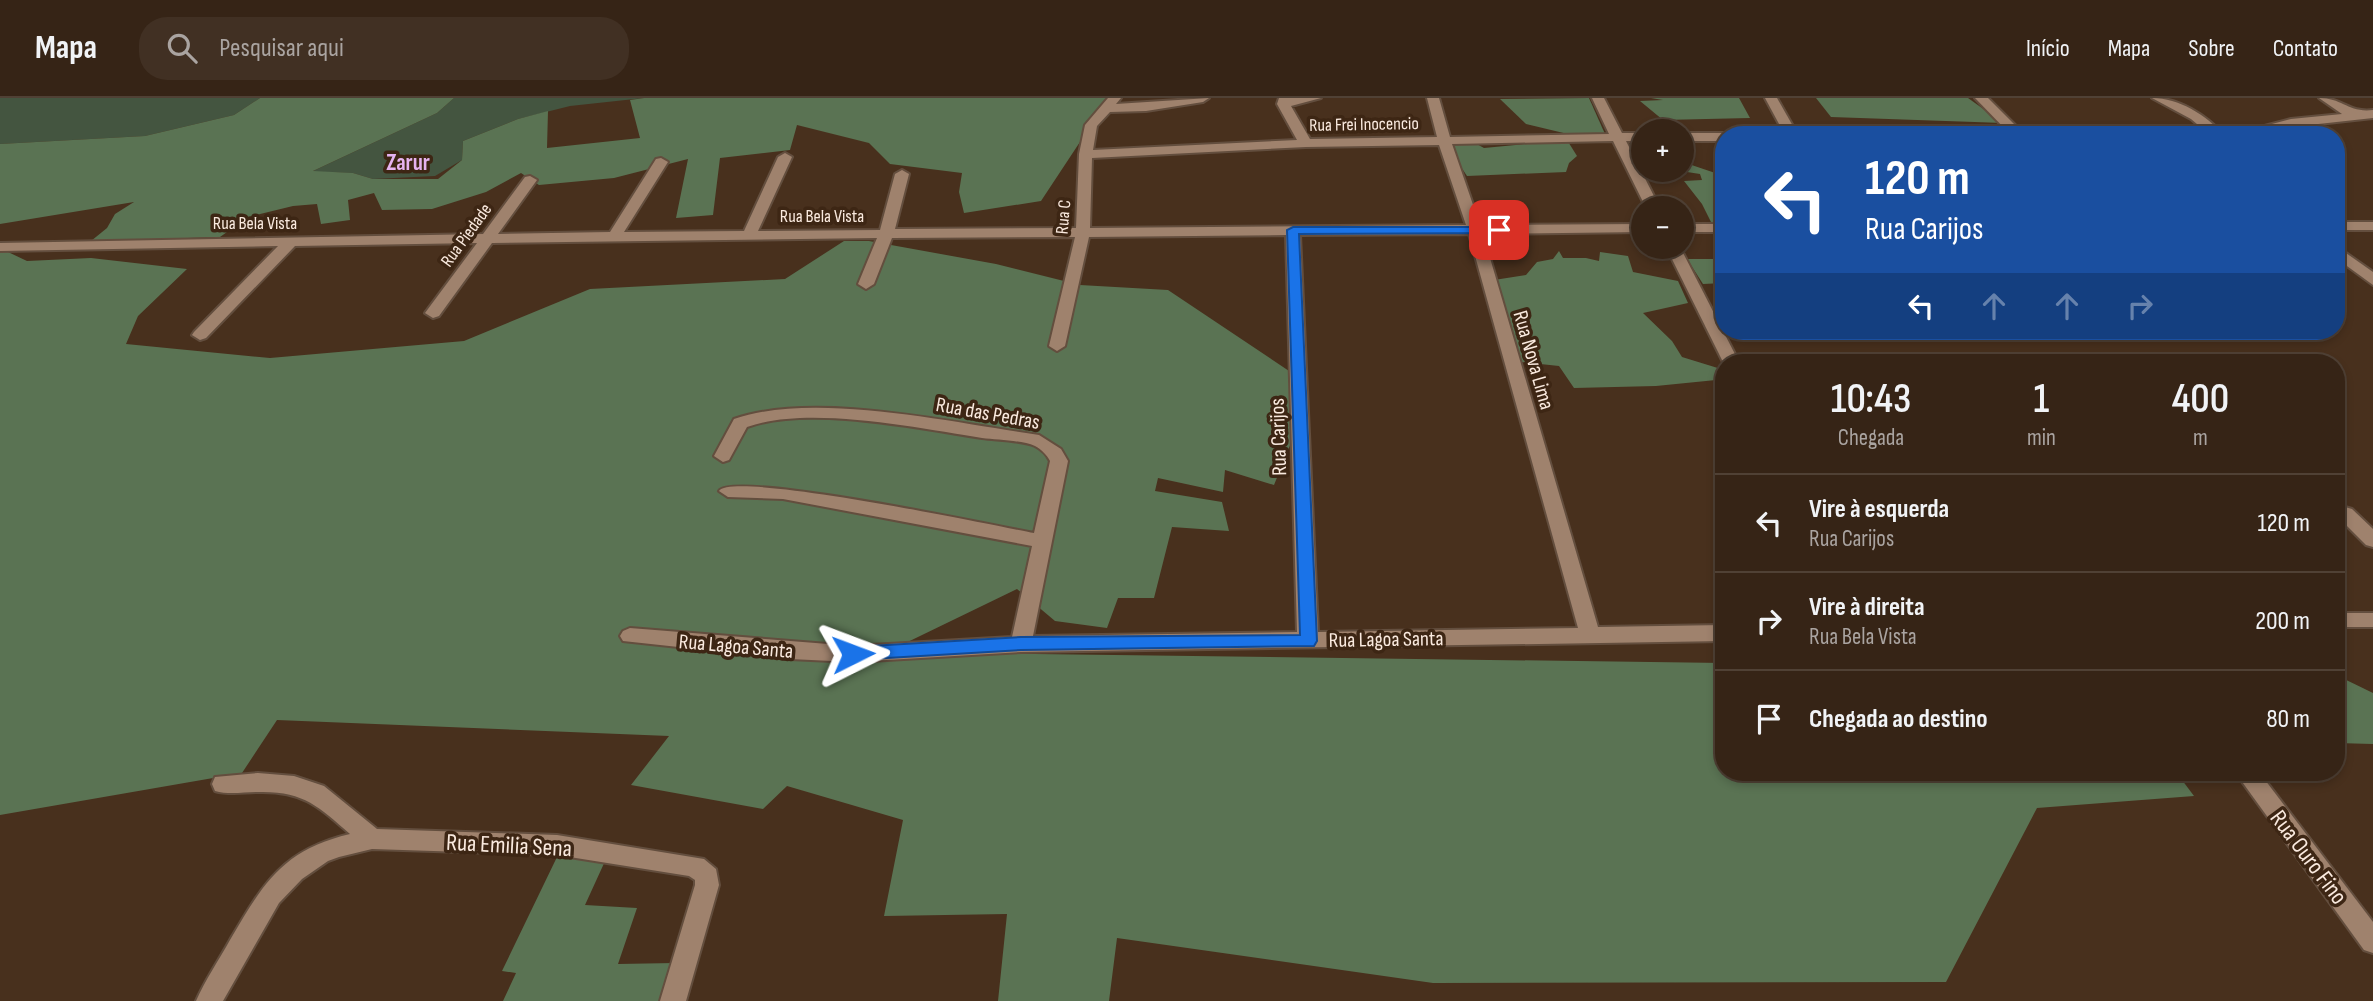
<!DOCTYPE html>
<html lang="pt">
<meta charset="utf-8">
<style>
body{margin:0;font-family:"Sofia Sans Condensed",sans-serif;background:#413023;color:#f1f3f6;height:100vh;display:flex;flex-direction:column;font-size:26px;white-space:nowrap}
*{box-sizing:border-box;margin:0}
p{font-size:23px;color:#aaa4a1}
.icon{flex:none;width:38px;height:38px;fill:none;stroke:currentColor;stroke-width:2;stroke-linecap:round;stroke-linejoin:round}
.map{position:relative;flex:1;overflow:hidden}
.details{position:absolute;left:1715px;top:256px;width:630px;height:427px;display:flex;flex-direction:column;background:#362416;border-radius:28px;box-shadow:0 4px 10px #0003,0 0 0 2px #504135}
.details>*{flex:none}
.hud{position:absolute;left:1715px;top:28px;width:630px;height:214px;border-radius:28px;box-shadow:0 4px 10px #0003,0 0 0 2px #504135;background:#1a4fa0;color:#fff;overflow:hidden}
.tools{position:absolute;left:1631px;top:21px;display:grid;gap:14px}
.tools a{display:grid;place-items:center;width:63px;height:63px;border-radius:50%;background:#362416;box-shadow:0 4px 10px #0003,0 0 0 2px #504135;font-size:35px}
.pin{position:absolute;display:grid;place-items:center;width:60px;height:60px;color:#fff;margin:-30px;border-radius:14px;box-shadow:0 4px 10px #0006}
.me{position:absolute;width:77px;margin:-38px;rotate:87deg;stroke-linejoin:round;filter:drop-shadow(0 0 5px #0008)}
.turn{display:flex;align-items:center;gap:24px;height:147px;padding:0 35px;font-size:32px}
.turn .icon{width:91px;height:91px;stroke-width:2.5}
.turn b{display:block;font-size:49px;line-height:60px}
.lanes{display:flex;align-items:center;height:66px;padding:0 35px;background:#0003;justify-content:center;gap:35px;direction:ltr}
.lanes .off{opacity:.35}
.eta{display:flex;justify-content:space-evenly;align-items:center;height:119px;text-align:center}
.eta b{font-size:42px;font-weight:600;line-height:49px}
ul{padding:0;list-style:none}
li{display:flex;align-items:center;gap:21px;height:98px;padding:0 35px;border-top:2px solid #504135}
li div{flex:1}
li b{display:block;font-size:26px}
li em{font-style:normal}
header{display:flex;align-items:center;gap:42px;box-sizing:border-box;height:98px;padding:0 35px;background:#362416;border-bottom:2px solid #504135}
header strong{font-size:33px}
nav{display:flex;gap:38px;margin-inline-start:auto;font-size:24px}
.search{width:490px;height:63px;background:#413023;display:flex;align-items:center;gap:18px;box-sizing:border-box;padding:0 24px;border-radius:28px;color:#aaa4a1;font-size:26px}
.map>svg:first-child{display:block}
.green{fill:#445540}
.forest{fill:#5a7353}
.lines{fill:none;stroke-linecap:round;stroke-linejoin:round}
.street-casing{stroke:#634e3e;stroke-width:4}
.street{fill:#9f826d;fill-rule:evenodd}
.route{fill:#1a73e8;stroke:#114b97;stroke-width:2}
.labels{text-anchor:middle;stroke-width:7;stroke-linejoin:round;paint-order:stroke}
.far-street-label{font-size:18px;fill:#faeadf;stroke:#3d2614}
.street-label{font-size:21px;fill:#faeadf;stroke:#3d2614}
.far-district-label{font-size:23px;font-weight:bold;fill:#e6b3f0;stroke:#3d2614}
.near-street-label{font-size:24px;fill:#faeadf;stroke:#3d2614}
</style>
<header>
<strong>Mapa</strong>
<div class="search"><svg class="icon" aria-label="search" viewBox="0 0 24 24"><circle cx="10" cy="10" r="6"/><path d="M15 15l6 6"/></svg>Pesquisar aqui</div>
<nav><a>Início</a><a>Mapa</a><a>Sobre</a><a>Contato</a></nav>
</header>
<div class="map">
<svg width="2373" height="903" viewBox="0 0 2373 903">
<rect width="100%" height="100%" fill="#48301d"/>
<!-- green -->
<g class="green">
<polygon points="0,0 260,0 234,17 145,38 0,46"/>
<polygon points="454,0 644,0 570,8 518,21 463,43 462,62 435,78 373,81 353,75 311,74 437,15"/>
</g>
<!-- forest -->
<g class="forest">
<polygon points="260,0 454,0 437,15 313,73 353,75 373,81 438,81 462,62 463,43 518,21 548,13 547,50 640,40 630,2 644,0 1109,0 1041,103 964,115 959,94 962,75 890,66 869,45 797,27 790,52 720,60 713,117 676,120 688,61 614,80 539,87 521,75 486,94 432,111 382,112 374,95 348,102 350,122 321,126 317,106 293,108 248,119 220,139 91,143 107,130 115,116 134,104 0,126 0,46 145,38 234,17"/>
<polygon points="1589,0 1605,36 1572,37 1526,26 1500,1"/>
<polygon points="1651,0 1739,0 1750,20 1663,22 1640,3 1663,2"/>
<polygon points="1816,0 1968,0 2003,25 1831,19"/>
<polygon points="1526,42 1567,42 1577,58 1569,65 1566,74 1467,78 1445,45 1473,44 1484,50 1527,46"/>
<path d="M1682,64C1696,68 1709,73 1724,78V89L1721,90L1724,100L1719,104L1724,112V125L1712,126L1702,106L1684,83L1702,82L1700,76L1674,72H1682Z"/>
<polygon points="844,143 869,143 996,166 1080,187 1168,192 1298,279 1293,340 1274,387 1225,372 1223,394 1158,380 1155,393 1222,404 1229,433 1172,429 1154,500 1118,500 1107,530 1055,523 1017,491 887,554 1724,565 1724,674 2176,674 2194,698 2037,710 1946,884 1433,885 1117,840 1109,903 998,903 1007,816 884,818 903,722 787,688 763,711 631,687 669,638 277,622 242,675 0,717 0,154 8,154 27,163 91,160 187,171 138,218 126,246 270,260 464,243 590,191 785,181"/>
<polygon points="1559,153 1563,160 1586,160 1599,163 1600,154 1628,158 1633,174 1678,183 1688,205 1643,215 1672,243 1682,259 1721,271 1716,282 1656,288 1574,290 1559,268 1512,263 1494,182 1526,177 1537,164 1553,161"/>
<polygon points="1687,161 1724,161 1724,185 1703,186"/>
<polygon points="2336,577 2373,595 2373,646 2336,645"/>
<polygon points="557,759 606,761 585,807 637,810 618,866 675,865 664,903 503,903 516,875 502,873"/>
</g>
<g class="lines">
<defs>
<g id="street">
<path d="M1108,0H1121L1116,6L1209,0L1203,4L1146,13L1110,14L1097,28L1093,52L1297,42L1277,6L1279,0H1321L1291,8L1310,41L1437,39L1427,0H1439L1450,39L1609,36L1592,0H1604L1622,35H1643V43H1626L1660,110H1646L1613,43L1452,46L1480,127L1643,126V134L1483,136L1598,529L1724,527V543L1021,554L853,564L790,561L623,543L620,538L623,533L630,530L853,548L1012,539L1032,448L783,401L728,399L719,393C733,372 996,428 1034,435L1050,363C1047,357 1041,351 1035,348C1021,342 997,342 982,340C917,330 808,307 747,329L729,362L723,364L714,358L734,321C815,293 953,325 1039,337L1061,351L1068,363L1033,538L1297,534L1286,137L1089,139L1065,248L1057,253L1049,248L1075,139L892,140L874,186L866,191L858,186L877,140L492,145L439,218L433,220L425,215L477,145L295,148L206,240L200,242L192,237L194,234L278,148L0,153V145L483,136L525,79L530,78L537,82L498,136L610,134L656,61L661,60L668,64L624,134L744,133L778,59L785,55L792,59L758,133L880,132L895,76L902,72L909,76L895,131L1076,130L1079,56L1085,27ZM1439,47L1466,127L1090,130L1092,60L1306,49ZM1469,136L1578,530L1318,534L1300,137Z"/>
<polygon points="1765,0 1777,0 1798,37 1785,37"/>
<polygon points="1975,0 1988,0 2025,37 2011,37"/>
<path d="M2152,0C2179,0 2206,17 2224,37H2210L2191,21Z"/>
<path d="M2319,0C2343,0 2348,15 2373,12V20L2291,29L2255,37H2230L2291,21L2342,16Z"/>
<polygon points="1682,35 1724,35 1729,37 1724,37 1724,43 1682,43"/>
<rect x="2336" y="124" width="37" height="8"/>
<rect x="1682" y="126" width="42" height="8"/>
<polygon points="2336,148 2373,174 2373,187 2336,160"/>
<polygon points="1666,149 1680,149 1739,264 1723,264"/>
<polygon points="1930,233 1946,233 1951,239 1949,242 1937,242"/>
<polygon points="2345,409 2352,411 2373,431 2373,449 2366,447 2338,419 2336,416 2338,411"/>
<rect x="2336" y="515" width="37" height="14"/>
<polygon points="2235,674 2259,674 2373,824 2373,855 2364,852"/>
<path d="M258,675L294,678L324,688L377,731L557,737L704,761L716,771L719,787L686,903H660L695,787V782L689,778L557,757L372,751L339,759L328,763L302,781L279,805L223,903H196C205,882 219,862 230,842C263,786 282,752 350,736C318,708 303,693 259,694C244,694 229,697 215,693L212,686L215,679Z"/>
</g>
</defs>
<!-- street casing -->
<use href="#street" class="street-casing"/>
<!-- street -->
<use href="#street" class="street"/>
</g>
<!-- route -->
<polygon class="route" points="1499,129 1503,130 1503,135 1299,136 1317,543 1314,548 1021,552 853,562 847,560 844,556 847,551 853,549 1021,539 1300,537 1287,132 1293,129"/>
<g class="labels">
<!-- far-street labels -->
<g class="far-street-label">
<text transform="translate(1364 26) rotate(-1)" y="6">Rua Frei Inocencio</text>
<text x="822" y="124">Rua Bela Vista</text>
<text transform="translate(1063 119) rotate(-85)" y="6">Rua C</text>
<text x="255" y="131">Rua Bela Vista</text>
<text transform="translate(466 137) rotate(-54)" y="6">Rua Piedade</text>
</g>
<!-- street labels -->
<g class="street-label">
<text transform="translate(1534 262) rotate(74)" y="7">Rua Nova Lima</text>
<text transform="translate(988 315) rotate(10)" y="7">Rua das Pedras</text>
<text transform="translate(1278 339) rotate(-92)" y="7">Rua Carijos</text>
<text transform="translate(1386 541) rotate(-1)" y="7">Rua Lagoa Santa</text>
<text transform="translate(736 548) rotate(5)" y="7">Rua Lagoa Santa</text>
</g>
<!-- far-district labels -->
<g class="far-district-label">
<text x="408" y="72">Zarur</text>
</g>
<!-- near-street labels -->
<g class="near-street-label">
<text transform="translate(509 747) rotate(3)" y="8">Rua Emilia Sena</text>
<text transform="translate(2309 759) rotate(53)" y="8">Rua Ouro Fino</text>
</g>
</g>
</svg>
<div class="tools">
<a>+</a>
<a>−</a>
</div>
<div class="pin" style="left:1499px;top:132px;background:#d93025"><svg class="icon" aria-label="arrive" viewBox="0 0 24 24"><path d="M6 21V4h12l-3 4 3 4H6"/></svg></div>
<svg class="me" style="left:853px;top:556px" viewBox="-20 -20 40 40"><path d="M0-17L14 15 0 8-14 15z" fill="#1a73e8" stroke="#fff" stroke-width="4"/></svg>
<div class="hud">
<div class="turn"><svg class="icon" aria-label="left" viewBox="0 0 24 24"><path d="M17 20v-9H6M10 6l-5 5 5 5"/></svg><div><b>120 m</b>Rua Carijos</div></div>
<div class="lanes"><svg class="icon" aria-label="left" viewBox="0 0 24 24"><path d="M17 20v-9H6M10 6l-5 5 5 5"/></svg><svg class="icon off" aria-label="ahead" viewBox="0 0 24 24"><path d="M12 20V5M6 11l6-6 6 6"/></svg><svg class="icon off" aria-label="ahead" viewBox="0 0 24 24"><path d="M12 20V5M6 11l6-6 6 6"/></svg><svg class="icon off" aria-label="right" viewBox="0 0 24 24"><path d="M7 20v-9h11M14 6l5 5-5 5"/></svg></div>
</div>
<section class="details">
<div class="eta">
<div><b>10:43</b><p>Chegada</p></div>
<div><b>1</b><p>min</p></div>
<div><b>400</b><p>m</p></div>
</div>
<ul>
<li><svg class="icon" aria-label="left" viewBox="0 0 24 24"><path d="M17 20v-9H6M10 6l-5 5 5 5"/></svg><div><b>Vire à esquerda</b><p>Rua Carijos</p></div><em>120 m</em></li>
<li><svg class="icon" aria-label="right" viewBox="0 0 24 24"><path d="M7 20v-9h11M14 6l5 5-5 5"/></svg><div><b>Vire à direita</b><p>Rua Bela Vista</p></div><em>200 m</em></li>
<li><svg class="icon" aria-label="arrive" viewBox="0 0 24 24"><path d="M6 21V4h12l-3 4 3 4H6"/></svg><div><b>Chegada ao destino</b></div><em>80 m</em></li>
</ul>
</section>
</div>
